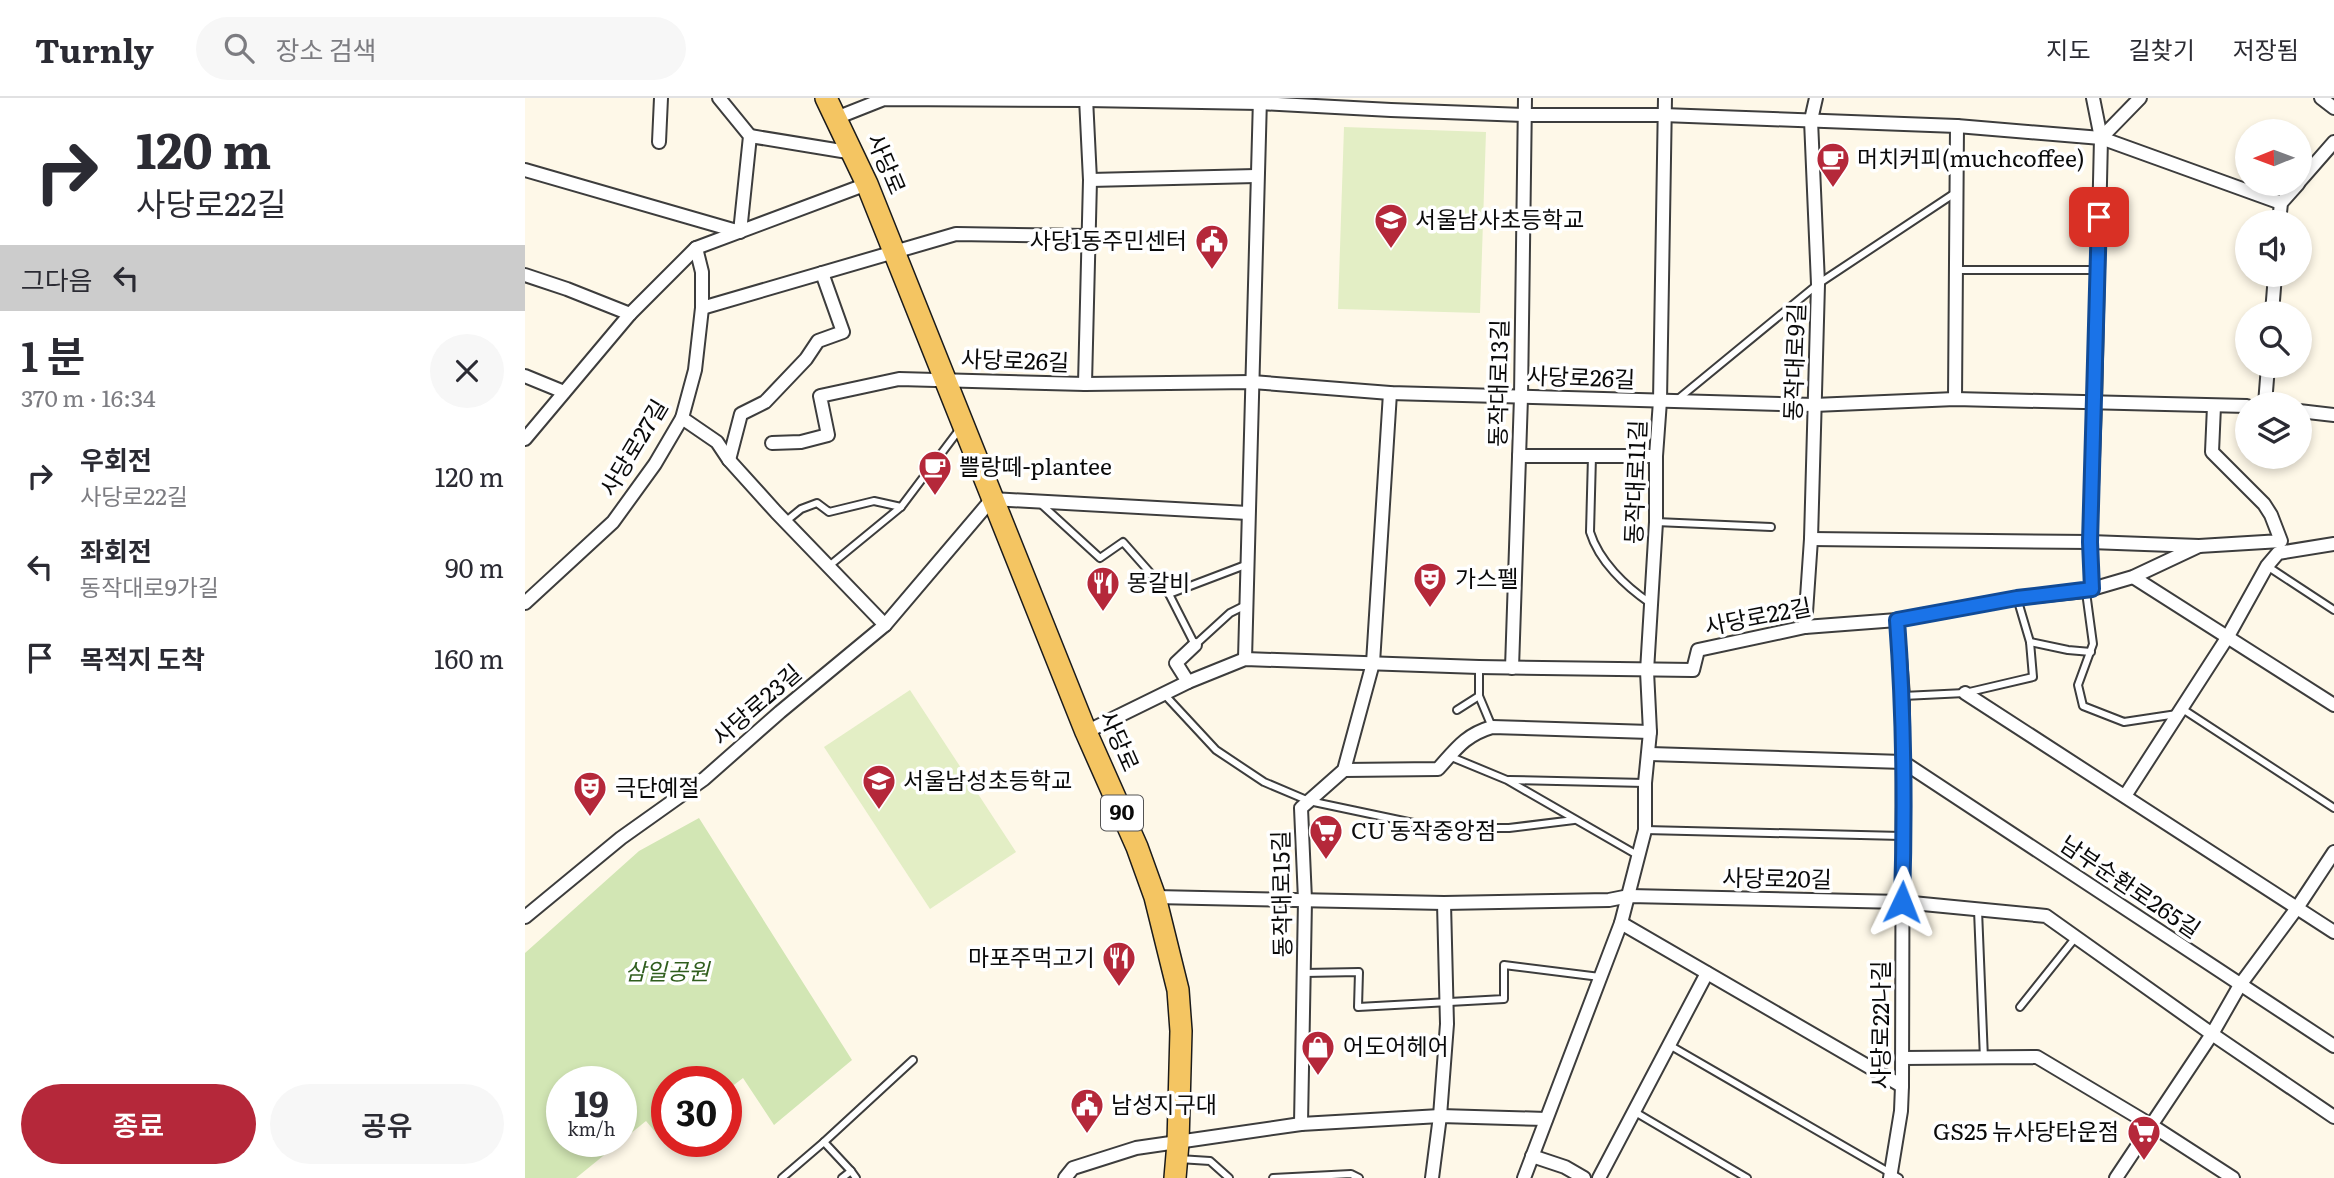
<!DOCTYPE html>
<html lang="ko">
<meta charset="utf-8">
<style>
body{margin:0;font-family:Literata,"Noto Sans KR",serif;background:#f7f7f7;color:#2b2b33;height:100vh;display:flex;flex-direction:column;font-size:26px;white-space:nowrap}
*{box-sizing:border-box;margin:0}
p{font-size:23px;color:#7c7c81}
.icon{flex:none;width:38px;height:38px;fill:none;stroke:currentColor;stroke-width:2;stroke-linecap:round;stroke-linejoin:round}
.map{position:relative;flex:1;overflow:hidden}
.drawer{display:flex;flex-direction:column;background:#fff;width:525px}
.drawer>*{flex:none}
.banner{background:#fff;color:#2b2b33;overflow:hidden}
.needle{width:46px;rotate:269deg}
.fabs{position:absolute;left:1710px;top:21px;display:grid;gap:14px}
.fabs a{display:grid;place-items:center;width:77px;height:77px;border-radius:50%;background:#fff;box-shadow:0 4px 10px #0003;font-size:35px}
.speed{position:absolute;left:21px;top:968px;display:flex;gap:14px;font-size:35px;font-weight:700;text-align:center}
.speed>*{display:grid;place-content:center;width:91px;height:91px;border-radius:50%;background:#fff;box-shadow:0 4px 10px #0003;line-height:1}
.speed small{font-size:18px;font-weight:400}
.speed .limit{border:10px solid #d22;background:#fff;color:#111}
.pin{position:absolute;display:grid;place-items:center;width:60px;height:60px;color:#fff;margin:-30px;border-radius:14px;box-shadow:0 4px 10px #0006}
.me{position:absolute;width:77px;margin:-38px;rotate:2deg;stroke-linejoin:round;filter:drop-shadow(0 0 5px #0008)}
.turn{display:flex;align-items:center;gap:24px;height:147px;padding:0 21px;font-size:32px}
.turn .icon{width:91px;height:91px;stroke-width:2.5}
.turn b{display:block;font-size:49px;line-height:60px}
.then{display:flex;align-items:center;height:66px;padding:0 21px;background:#0003;gap:14px;font-size:26px}
.round{display:grid;place-items:center;flex:none;width:74px;height:74px;border-radius:37px;background:#f7f7f7}
.overview{display:flex;align-items:center;justify-content:space-between;height:119px;padding:0 21px}
h1{font-size:42px;font-weight:600;line-height:52px}
.cta{display:flex;gap:14px;margin-top:auto;padding:14px 21px}
.cta a{flex:1;height:80px;border-radius:42px;background:#b5283a;color:#fff;font-size:28px;font-weight:600;line-height:80px;text-align:center}
.cta a+a{background:#f7f7f7;color:#2b2b33}
ul{padding:0;list-style:none}
li{display:flex;align-items:center;gap:21px;height:91px;padding:0 21px}
li div{flex:1}
li b{display:block;font-size:26px}
li em{font-style:normal}
header{display:flex;align-items:center;gap:42px;box-sizing:border-box;height:98px;padding:0 35px;background:#fff;border-bottom:2px solid #e1e1e2}
header strong{font-size:33px}
nav{display:flex;gap:38px;margin-inline-start:auto;font-size:24px}
.search{width:490px;height:63px;background:#f7f7f7;display:flex;align-items:center;gap:18px;box-sizing:border-box;padding:0 24px;border-radius:38px;color:#7c7c81;font-size:26px}
main{display:flex;flex:1;min-height:0}
.map>svg:first-child{display:block}
.green{fill:#d2e6b4;fill-rule:evenodd}
.pitch{fill:#e3eec5}
.lines{fill:none;stroke-linecap:round;stroke-linejoin:round}
.service-casing{stroke:#3d3d3d;stroke-width:10}
.minor-casing{stroke:#3d3d3d;stroke-width:16}
.primary-casing{stroke:#1b1b1b;stroke-width:24}
.service{stroke:#fff;stroke-width:6}
.minor{stroke:#fff;stroke-width:12}
.primary{stroke:#f4c562;stroke-width:21}
.route-casing{stroke:#114b97;stroke-width:18}
.route{stroke:#1a73e8;stroke-width:12}
.labels{text-anchor:middle;stroke-width:7;stroke-linejoin:round;paint-order:stroke}
.shield{fill:#fff;stroke:#545454;stroke-width:2}
.shield-label{font-size:21px;font-weight:bold;fill:#0a0a0a}
.poi-label{font-size:23px;fill:#0a0a0a;stroke:#fff;text-anchor:start}
.street-label{font-size:23px;fill:#0a0a0a;stroke:#fff}
.park-label{font-size:23px;font-style:italic;fill:#305e1e;stroke:#fff}
</style>
<header>
<strong>Turnly</strong>
<div class="search"><svg class="icon" aria-label="search" viewBox="0 0 24 24"><circle cx="10" cy="10" r="6"/><path d="M15 15l6 6"/></svg>장소 검색</div>
<nav><a>지도</a><a>길찾기</a><a>저장됨</a></nav>
</header>
<main>
<section class="drawer">
<div class="banner">
<div class="turn"><svg class="icon" aria-label="right" viewBox="0 0 24 24"><path d="M7 20v-9h11M14 6l5 5-5 5"/></svg><div><b>120 m</b>사당로22길</div></div>
<div class="then">그다음<svg class="icon" aria-label="left" viewBox="0 0 24 24"><path d="M17 20v-9H6M10 6l-5 5 5 5"/></svg></div>
</div>
<div class="overview"><div><h1>1 분</h1><p>370 m · 16:34</p></div><a class="round"><svg class="icon" aria-label="close" viewBox="0 0 24 24"><path d="M6 6l12 12M18 6L6 18"/></svg></a></div>
<ul>
<li><svg class="icon" aria-label="right" viewBox="0 0 24 24"><path d="M7 20v-9h11M14 6l5 5-5 5"/></svg><div><b>우회전</b><p>사당로22길</p></div><em>120 m</em></li>
<li><svg class="icon" aria-label="left" viewBox="0 0 24 24"><path d="M17 20v-9H6M10 6l-5 5 5 5"/></svg><div><b>좌회전</b><p>동작대로9가길</p></div><em>90 m</em></li>
<li><svg class="icon" aria-label="arrive" viewBox="0 0 24 24"><path d="M6 21V4h12l-3 4 3 4H6"/></svg><div><b>목적지 도착</b></div><em>160 m</em></li>
</ul>
<div class="cta"><a>종료</a><a>공유</a></div>
</section>
<div class="map">
<svg width="1809" height="1080" viewBox="0 0 1809 1080">
<rect width="100%" height="100%" fill="#fef8e8"/>
<!-- green -->
<path class="green" d="M174,720L327,962L249,1027L218,980L201,993V984H142V1040L138,1043L121,1023L51,1080H0V855L114,753ZM37,984H96V1043H37Z"/>
<!-- pitch -->
<g class="pitch">
<polygon points="819,29 961,34 955,215 813,211"/>
<polygon points="385,592 491,754 405,811 299,649"/>
</g>
<g class="lines">
<defs>
<g id="service">
<polyline points="1431,172 1572,172"/>
<polyline points="1153,301 1293,186 1430,95"/>
<path d="M1067,358L1065,434C1074,463 1100,488 1125,505"/>
<polyline points="516,406 575,460 598,444 644,496 670,547 705,515 721,507"/>
<polyline points="260,424 276,411 292,405 304,414 349,403 376,409"/>
<polyline points="1131,424 1246,429"/>
<polyline points="304,468 376,409 434,332"/>
<polyline points="1742,468 1809,512"/>
<polyline points="1561,494 1568,546 1553,587 1558,608 1599,624 1652,616"/>
<polyline points="644,496 723,466"/>
<polyline points="1505,544 1543,552 1566,554"/>
<polyline points="639,596 691,652 739,684 784,703 912,730 984,730 1049,722"/>
<polyline points="954,598 967,629"/>
<polyline points="1378,598 1440,595 1508,579 1505,544 1492,500"/>
<polyline points="1656,610 1809,710"/>
<polyline points="932,612 954,598 954,570"/>
<polyline points="924,658 982,682 1114,758"/>
<polyline points="984,682 1120,685"/>
<polyline points="1120,732 1377,738"/>
<polyline points="1453,812 1459,961"/>
<polyline points="779,875 834,874 833,909 979,901 979,867 1075,879"/>
<polyline points="1495,909 1551,839"/>
<polyline points="1146,948 1374,1080"/>
<polyline points="1110,1014 1222,1080"/>
<polyline points="299,1044 388,962"/>
<polyline points="654,1061 685,1063 704,1080"/>
<polyline points="257,1080 299,1044 326,1073"/>
<polyline points="317,1080 326,1073 331,1080"/>
<polyline points="748,1080 826,1076 834,1080"/>
</g>
<g id="minor">
<polyline points="1796,0 1809,10"/>
<polyline points="311,20 359,1 561,2 734,5 866,12 999,17 1138,17 1432,28 1576,40 1756,105"/>
<polyline points="225,38 329,55"/>
<polyline points="1576,40 1615,0"/>
<polyline points="134,44 136,0"/>
<polyline points="0,72 215,134 225,38 194,0"/>
<polyline points="565,82 731,78"/>
<polyline points="1774,84 1809,44"/>
<polyline points="1754,124 1756,105 1773,86"/>
<polyline points="0,177 42,191 105,216"/>
<polyline points="177,210 431,136 563,138"/>
<polyline points="1747,215 1750,177"/>
<polyline points="0,278 39,294"/>
<polyline points="560,286 565,82 561,0"/>
<polyline points="1430,301 1432,28"/>
<polyline points="1740,306 1743,268"/>
<polyline points="1774,313 1809,317"/>
<polyline points="157,320 192,344 204,362 251,414 360,527"/>
<polyline points="0,341 105,216 171,150 342,86"/>
<polyline points="247,345 276,344 303,337 295,298 374,281 560,286 727,284 865,295 1289,307 1430,301 1722,308"/>
<polyline points="994,358 1131,358"/>
<polyline points="204,362 216,316 240,304 281,261 293,243 318,234 297,175"/>
<polyline points="1286,441 1565,444 1674,448 1756,443 1746,417 1739,406 1687,354 1689,308"/>
<polyline points="1608,479 1809,607"/>
<polyline points="1567,491 1565,444 1570,305 1576,40 1568,0"/>
<polyline points="0,505 88,424 130,366 157,320 170,272 177,210 177,174 171,150"/>
<polyline points="1280,529 1286,441 1293,186 1286,22 1291,0"/>
<polyline points="720,561 735,0"/>
<polyline points="987,570 996,299 1000,0"/>
<polyline points="663,584 651,565 670,547"/>
<polyline points="1440,595 1809,834"/>
<polyline points="561,634 663,584 720,561 954,569 1168,572 1173,552 1280,529 1372,522 1492,500 1560,493 1608,479 1674,448"/>
<polyline points="1125,656 1378,664 1809,948"/>
<path d="M819,672L913,671C931,651 940,637 967,629L1125,634"/>
<polyline points="1600,698 1702,540 1742,468 1753,455 1809,446"/>
<polyline points="630,799 919,805 1084,802 1104,798 1377,804 1521,818 1687,936 1809,1019"/>
<polyline points="0,819 96,740 179,681 255,614 360,527 467,401 723,415"/>
<polyline points="1096,825 1377,988"/>
<polyline points="1377,960 1512,959 1626,1027 1708,1080"/>
<polyline points="776,1026 780,802 776,710 819,672 848,565 865,295"/>
<polyline points="1007,1058 1040,1069 1059,1080"/>
<polyline points="540,1080 548,1070 611,1050 776,1026 915,1018 1021,1021"/>
<polyline points="907,1080 915,1018 922,926 919,805"/>
<polyline points="999,1080 1096,825 1120,732 1120,685 1125,634 1122,573 1131,424 1131,358 1135,303 1140,0"/>
<polyline points="1074,1080 1182,875"/>
<polyline points="1365,1080 1376,1013 1377,988 1378,598 1372,522"/>
<polyline points="1591,1080 1687,936 1715,887 1772,810 1809,754"/>
</g>
<polyline id="primary" points="301,0 342,86 561,634 612,749 630,799 653,892 656,933 653,1045 650,1080"/>
</defs>
<!-- service casing -->
<use href="#service" class="service-casing"/>
<!-- minor casing -->
<use href="#minor" class="minor-casing"/>
<!-- primary casing -->
<use href="#primary" class="primary-casing"/>
<!-- service -->
<use href="#service" class="service"/>
<!-- minor -->
<use href="#minor" class="minor"/>
<!-- primary -->
<use href="#primary" class="primary"/>
</g>
<g class="lines">
<defs>
<path id="route" d="M1377,804C1380,710 1379,616 1372,522L1492,500L1567,491L1565,444L1574,119"/>
</defs>
<!-- route casing -->
<use href="#route" class="route-casing"/>
<!-- route -->
<use href="#route" class="route"/>
</g>
<!-- icons -->
<defs>
<symbol id="cafe-pin" viewBox="-11 -11 22 30"><path d="M0 17L-7.5 6A9.5 9.5 0 1 1 7.5 6Z" fill="#b5283a" stroke="#fff"/><path d="M-5.5-4.5H6V0H3Q3 3.5 0 3.5H-2.5Q-5.5 3.5-5.5 0ZM3-3.2v2h1.7v-2ZM-6 4.5H4V6H-6Z" fill="#fff"/></symbol>
<symbol id="school-pin" viewBox="-11 -11 22 30"><path d="M0 17L-7.5 6A9.5 9.5 0 1 1 7.5 6Z" fill="#b5283a" stroke="#fff"/><path d="M0-5L7-2L0 1L-7-2ZM-4 1L0 2.5L4 1V4Q0 6-4 4Z" fill="#fff"/></symbol>
<symbol id="civic-pin" viewBox="-11 -11 22 30"><path d="M0 17L-7.5 6A9.5 9.5 0 1 1 7.5 6Z" fill="#b5283a" stroke="#fff"/><path d="M-.6-6.5H3V-4.5H.6V-3L4-1V1h2V6H-6V1h2V-1L-.6-3ZM-1.2 2.5V6h2.4V2.5Z" fill="#fff"/></symbol>
<symbol id="theatre-pin" viewBox="-11 -11 22 30"><path d="M0 17L-7.5 6A9.5 9.5 0 1 1 7.5 6Z" fill="#b5283a" stroke="#fff"/><path d="M-5-5.5Q0-4 5-5.5V0Q5 5 0 6Q-5 5-5 0ZM-3.3-2.5H-1v1.5H-3.3ZM1-2.5H3.3v1.5H1ZM-2.8 1Q0 5.5 2.8 1Z" fill="#fff"/></symbol>
<symbol id="restaurant-pin" viewBox="-11 -11 22 30"><path d="M0 17L-7.5 6A9.5 9.5 0 1 1 7.5 6Z" fill="#b5283a" stroke="#fff"/><path d="M-5-6h1v4h1v-4h1v4h1v-4h1v5L-1.5 .5V6h-2V.5L-5-1ZM5-6V6H3V1.5H1.5Q1.5-4 5-6Z" fill="#fff"/></symbol>
<symbol id="supermarket-pin" viewBox="-11 -11 22 30"><path d="M0 17L-7.5 6A9.5 9.5 0 1 1 7.5 6Z" fill="#b5283a" stroke="#fff"/><path d="M-6-5.5h2.5l.6 2H6L4.5 2H-2.5L-4.4-4H-6ZM-1.5 3.2a1.3 1.3 0 1 0 .1 0ZM3 3.2a1.3 1.3 0 1 0 .1 0Z" fill="#fff"/></symbol>
<symbol id="shop-pin" viewBox="-11 -11 22 30"><path d="M0 17L-7.5 6A9.5 9.5 0 1 1 7.5 6Z" fill="#b5283a" stroke="#fff"/><path d="M-5-2.5h2.3a2.7 3.5 0 0 1 5.4 0H5L5.5 6h-11ZM-1.5-2.5h3a1.5 2.3 0 0 0-3 0Z" fill="#fff"/></symbol>
</defs>
<g fill-rule="evenodd">
<use href="#cafe-pin" x="1289" y="42" width="38" height="52"/>
<use href="#school-pin" x="847" y="103" width="38" height="52"/>
<use href="#civic-pin" x="668" y="124" width="38" height="52"/>
<use href="#cafe-pin" x="391" y="350" width="38" height="52"/>
<use href="#theatre-pin" x="886" y="462" width="38" height="52"/>
<use href="#restaurant-pin" x="559" y="466" width="38" height="52"/>
<use href="#school-pin" x="335" y="664" width="38" height="52"/>
<use href="#theatre-pin" x="46" y="671" width="38" height="52"/>
<use href="#supermarket-pin" x="782" y="714" width="38" height="52"/>
<use href="#restaurant-pin" x="575" y="841" width="38" height="52"/>
<use href="#shop-pin" x="774" y="930" width="38" height="52"/>
<use href="#civic-pin" x="543" y="988" width="38" height="52"/>
<use href="#supermarket-pin" x="1600" y="1015" width="38" height="52"/>
</g>
<g class="labels">
<!-- shield labels -->
<rect class="shield" x="576" y="697.5" width="42" height="35" rx="5"/>
<g class="shield-label">
<text x="597" y="722">90</text>
</g>
<!-- poi labels -->
<g class="poi-label">
<text x="1332" y="69">머치커피(muchcoffee)</text>
<text x="890" y="130">서울남사초등학교</text>
<text x="662" y="151" text-anchor="end">사당1동주민센터</text>
<text x="434" y="377">쁠랑떼-plantee</text>
<text x="930" y="489">가스펠</text>
<text x="602" y="493">몽갈비</text>
<text x="378" y="691">서울남성초등학교</text>
<text x="90" y="698">극단예절</text>
<text x="826" y="741">CU 동작중앙점</text>
<text x="570" y="868" text-anchor="end">마포주먹고기</text>
<text x="818" y="957">어도어헤어</text>
<text x="586" y="1015">남성지구대</text>
<text x="1594" y="1042" text-anchor="end">GS25 뉴사당타운점</text>
</g>
<!-- street labels -->
<g class="street-label">
<text transform="translate(361 66) rotate(67)" y="8">사당로</text>
<text transform="translate(490 263) rotate(2)" y="8">사당로26길</text>
<text transform="translate(1270 264) rotate(-88)" y="8">동작대로9길</text>
<text transform="translate(1056 280) rotate(2)" y="8">사당로26길</text>
<text transform="translate(974 285) rotate(-89)" y="8">동작대로13길</text>
<text transform="translate(109 350) rotate(-59)" y="8">사당로27길</text>
<text transform="translate(1111 384) rotate(-88)" y="8">동작대로11길</text>
<text transform="translate(1233 519) rotate(-11)" y="8">사당로22길</text>
<text transform="translate(232 607) rotate(-41)" y="8">사당로23길</text>
<text transform="translate(594 643) rotate(66)" y="8">사당로</text>
<text transform="translate(1252 781) rotate(1)" y="8">사당로20길</text>
<text transform="translate(1605 789) rotate(34)" y="8">남부순환로265길</text>
<text transform="translate(757 796) rotate(-91)" y="8">동작대로15길</text>
<text transform="translate(1356 927) rotate(-90)" y="8">사당로22나길</text>
</g>
<!-- park labels -->
<g class="park-label">
<text x="142" y="882">삼일공원</text>
</g>
</g>
</svg>
<div class="fabs">
<a><svg class="needle" viewBox="-14 -14 28 28"><path d="M0-13l5 13h-10z" fill="#e53935"/><path d="M0 13l5-13h-10z" fill="#7c7c81"/></svg></a>
<a><svg class="icon" aria-label="sound" viewBox="0 0 24 24"><path d="M4 9h4l5-4v14l-5-4H4zM17 9q2 3 0 6"/></svg></a>
<a><svg class="icon" aria-label="search" viewBox="0 0 24 24"><circle cx="10" cy="10" r="6"/><path d="M15 15l6 6"/></svg></a>
<a><svg class="icon" aria-label="layers" viewBox="0 0 24 24"><path d="M12 4l9 5-9 5-9-5zM3 14l9 5 9-5"/></svg></a>
</div>
<div class="speed"><div>19<small>km/h</small></div><div class="limit">30</div></div>
<div class="pin" style="left:1574px;top:119px;background:#d93025"><svg class="icon" aria-label="arrive" viewBox="0 0 24 24"><path d="M6 21V4h12l-3 4 3 4H6"/></svg></div>
<svg class="me" style="left:1377px;top:804px" viewBox="-20 -20 40 40"><path d="M0-17L14 15 0 8-14 15z" fill="#1a73e8" stroke="#fff" stroke-width="4"/></svg>
</div>
</main>
